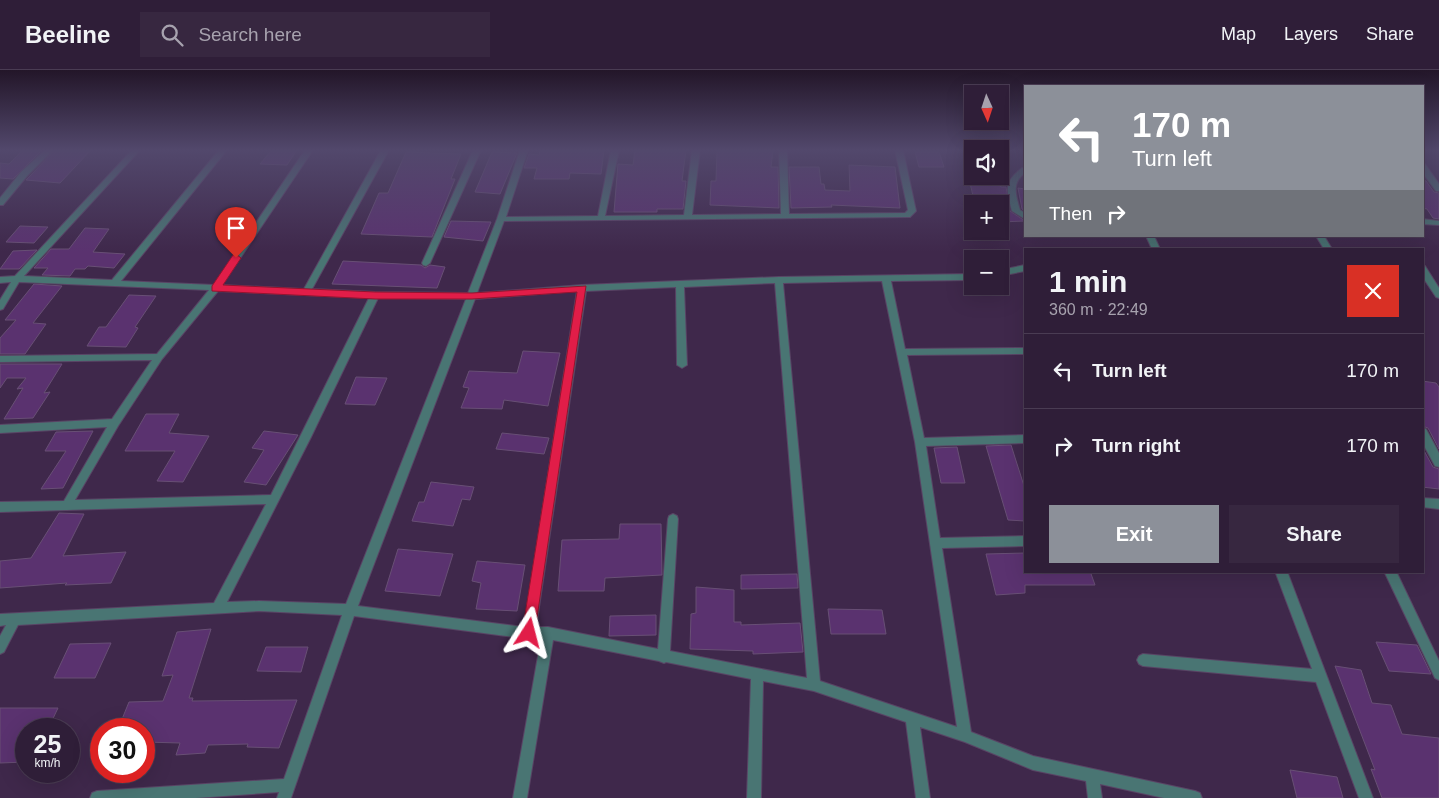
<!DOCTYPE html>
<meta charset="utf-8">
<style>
body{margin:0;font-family:Arial,sans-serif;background:#372740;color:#f1f3f6;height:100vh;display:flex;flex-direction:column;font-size:19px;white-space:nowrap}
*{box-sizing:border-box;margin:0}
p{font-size:16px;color:#a7a2ae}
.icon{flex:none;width:28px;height:28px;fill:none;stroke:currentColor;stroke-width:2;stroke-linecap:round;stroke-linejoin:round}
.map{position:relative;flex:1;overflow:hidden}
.drawer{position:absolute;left:1024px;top:178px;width:400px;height:325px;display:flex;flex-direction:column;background:#2f1e38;border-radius:0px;box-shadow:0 5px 20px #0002,0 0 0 1px #4a3c53}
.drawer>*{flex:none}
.hud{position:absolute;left:1024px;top:15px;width:400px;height:152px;border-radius:0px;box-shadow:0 5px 20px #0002,0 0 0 1px #4a3c53;background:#8c9099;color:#fff;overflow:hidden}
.needle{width:32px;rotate:177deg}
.buttons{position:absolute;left:964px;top:15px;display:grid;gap:10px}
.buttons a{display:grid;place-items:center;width:45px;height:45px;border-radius:0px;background:#2f1e38;box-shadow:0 5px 20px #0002,0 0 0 1px #4a3c53;font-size:25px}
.speed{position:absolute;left:15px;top:648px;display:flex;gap:10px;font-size:25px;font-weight:700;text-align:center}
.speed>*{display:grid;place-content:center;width:65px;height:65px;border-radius:50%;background:#2f1e38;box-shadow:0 5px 20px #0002,0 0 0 1px #4a3c53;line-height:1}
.speed small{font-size:12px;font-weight:400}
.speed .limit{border:8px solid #d22;background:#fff;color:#111}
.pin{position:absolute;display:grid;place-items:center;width:42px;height:42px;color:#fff;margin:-51px -21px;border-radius:50% 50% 50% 0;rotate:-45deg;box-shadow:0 0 5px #0007}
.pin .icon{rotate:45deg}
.me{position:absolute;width:55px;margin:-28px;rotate:9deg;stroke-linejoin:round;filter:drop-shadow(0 0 4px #0008)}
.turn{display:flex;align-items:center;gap:18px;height:105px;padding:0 25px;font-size:22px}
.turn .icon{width:65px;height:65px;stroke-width:2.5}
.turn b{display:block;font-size:35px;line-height:42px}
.then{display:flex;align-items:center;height:48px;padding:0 25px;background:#0003;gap:10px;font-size:19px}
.round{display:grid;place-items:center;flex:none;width:52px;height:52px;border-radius:0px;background:#372740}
.headline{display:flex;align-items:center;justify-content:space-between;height:85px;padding:0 25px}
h1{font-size:30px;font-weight:800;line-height:38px}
.primary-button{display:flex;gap:10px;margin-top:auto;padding:10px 25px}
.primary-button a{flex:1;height:58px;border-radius:0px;background:#8c9099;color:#fff;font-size:20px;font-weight:800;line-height:58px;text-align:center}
.primary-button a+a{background:#372740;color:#f1f3f6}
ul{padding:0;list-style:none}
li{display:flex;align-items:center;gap:15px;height:75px;padding:0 25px;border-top:1px solid #4a3c53}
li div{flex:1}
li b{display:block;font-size:19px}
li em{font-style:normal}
header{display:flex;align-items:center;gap:30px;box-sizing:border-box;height:70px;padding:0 25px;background:#2f1e38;border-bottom:1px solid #4a3c53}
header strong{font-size:24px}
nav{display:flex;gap:28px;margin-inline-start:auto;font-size:18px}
.search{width:350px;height:45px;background:#372740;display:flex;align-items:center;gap:12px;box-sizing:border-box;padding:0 18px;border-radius:0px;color:#a7a2ae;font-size:19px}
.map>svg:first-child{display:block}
.building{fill:#5a326f;stroke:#684f75}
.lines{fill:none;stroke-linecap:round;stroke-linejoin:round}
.minor-casing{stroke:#594465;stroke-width:2}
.minor{fill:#497573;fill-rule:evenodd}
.route{fill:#e11d48;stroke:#92132f}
</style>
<header>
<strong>Beeline</strong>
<div class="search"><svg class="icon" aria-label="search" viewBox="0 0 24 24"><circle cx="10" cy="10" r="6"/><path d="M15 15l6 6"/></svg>Search here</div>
<nav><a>Map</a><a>Layers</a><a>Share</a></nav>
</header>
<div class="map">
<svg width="1439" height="728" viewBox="0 0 1439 728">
<rect width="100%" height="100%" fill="#3f284b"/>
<!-- building -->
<g class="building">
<polygon points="23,80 42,80 13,109 0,108 0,93 9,94"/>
<polygon points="55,80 91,80 60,113 26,110"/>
<polygon points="272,80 297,80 287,95 260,94"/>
<polygon points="540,80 604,80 601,104 570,103 569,109 534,109 537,98 524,98 529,84 539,85"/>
<polygon points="635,80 686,80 682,111 686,111 683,139 657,139 657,142 614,142 618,94 633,95"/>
<polygon points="717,80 773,80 771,97 778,97 779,138 710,135 711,111 716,111"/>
<polygon points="406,82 461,84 451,109 455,109 432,167 361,164 379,123 388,123"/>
<polygon points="492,82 517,83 500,124 475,122"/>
<polygon points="915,82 939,82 944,97 919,97"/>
<polygon points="849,95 895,97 900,138 831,135 832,137 791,138 789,97 819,97 821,114 824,114 825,120 850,121"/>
<polygon points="996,108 1001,117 1006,117 1010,141 1025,151 1000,152 1000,134 975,134 969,109"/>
<polygon points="1422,110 1426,111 1434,122 1439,123 1439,149 1433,148 1427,139 1422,138"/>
<polygon points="1018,118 1025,119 1025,141 1022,139"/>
<polygon points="451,151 491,152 483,171 444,167"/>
<polygon points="20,156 48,157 34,173 6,172"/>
<polygon points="85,158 109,159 93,182 125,184 114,198 88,196 85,199 75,199 70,206 42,205 48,198 34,198 51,179 69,179"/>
<polygon points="37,180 19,199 0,199 13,181"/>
<polygon points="343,191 421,195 425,198 430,195 445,197 437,218 332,214"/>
<polygon points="34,214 62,216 33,253 46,254 25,284 0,284 0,268 16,250 5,250"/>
<polygon points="129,225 156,226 135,257 138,258 126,277 87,276 99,257 106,257"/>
<polygon points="523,281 560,283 548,336 504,330 502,339 461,338 469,318 463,317 469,301 517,303"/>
<polygon points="0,294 62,294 44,323 50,322 33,348 4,349 23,318 17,319 26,308 7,308 0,318"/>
<polygon points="356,307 387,308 375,335 345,334"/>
<polygon points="1422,311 1436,313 1439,317 1439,379 1428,358 1422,356"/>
<polygon points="146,344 179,344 169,363 209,366 183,412 157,411 175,381 125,381"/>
<polygon points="93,361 63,418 41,419 66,381 45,381 56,362"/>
<polygon points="264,361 298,365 266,415 244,412 264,380 252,378"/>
<polygon points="502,363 549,368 544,384 496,379"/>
<polygon points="1011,375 1025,419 1025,451 1008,450 986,376"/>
<polygon points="957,377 965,413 941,413 934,378"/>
<polygon points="1422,377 1433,397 1439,399 1439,419 1422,417"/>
<polygon points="431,412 474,417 470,430 462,429 453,456 412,451 419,432 424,432"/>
<polygon points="59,443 84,444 63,486 126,482 111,513 65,515 67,513 0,518 0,491 31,488"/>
<polygon points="620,454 661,454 662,505 605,508 604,521 558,521 562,470 619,469"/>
<polygon points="398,479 453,484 440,526 385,521"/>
<polygon points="1025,483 1025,501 1090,501 1095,515 1025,515 1025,523 996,525 986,484"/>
<polygon points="477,491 525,495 517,541 476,539 481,513 472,511"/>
<polygon points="797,504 798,518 741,519 741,505"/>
<polygon points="696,517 734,520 734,552 741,552 741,555 800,553 803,582 753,584 753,581 690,579 691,544 696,543"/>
<polygon points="828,539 882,540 886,564 831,564"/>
<polygon points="656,545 656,565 609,566 610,546"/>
<polygon points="211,559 189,628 193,628 192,631 297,630 279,678 247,677 248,674 208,675 205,683 176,685 180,673 144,672 144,659 118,659 129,632 163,631 173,605 162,606 177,562"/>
<polygon points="1376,572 1417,575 1431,604 1389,601"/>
<polygon points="111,573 95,608 54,608 70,574"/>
<polygon points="266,577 308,577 301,602 257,601"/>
<polygon points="1335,596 1361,600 1372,633 1391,635 1402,664 1439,668 1439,728 1382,728 1371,699 1375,700"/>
<polygon points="0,638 58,638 48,659 26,659 26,692 0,693"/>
<polygon points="1290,700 1337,707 1343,728 1297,728"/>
</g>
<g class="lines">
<defs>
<g id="minor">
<polygon points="45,80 53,80 27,106 3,135 0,135 0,128 21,102"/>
<path d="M132,80H140L24,206L112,210L219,80H227L121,211L214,215L305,80H313L222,215L304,219L381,80H389L312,219L375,222L468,223L497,149L520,80H528L506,147L598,146L611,80H619L605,146L684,145L692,80H700L692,145L781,144L779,80H787L789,144L905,143L908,140L895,80H903L916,141L910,147L504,151L477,223L582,215L779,207L972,204V210L891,211L905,279L1025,278V284L907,285L924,368L1025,365V373L926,376L940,468L1025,466V476L942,478L971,662L1033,686L1195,721L1200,723L1202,728H1164L1100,714L1102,728H1088L1086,711L1033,700L965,672L920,657L930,728H916L906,652L814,621L763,611L761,728H747L751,609L666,592L664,593L659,591L553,570L527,728H513L541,569H529L354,546L291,728H277L279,722L196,728H90L92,723L97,721L284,709L342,545L259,541L18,555L4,582L0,584V566L6,555L0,556V544L214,533L266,434L0,442V432L64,431L107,357L0,363V355L112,349L152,290L0,292V286L157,284L209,220L19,212L3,239L0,240V230L11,212L0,213V207L15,206ZM882,211L915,372L957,657L820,611L783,213ZM775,213L807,608L670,581L678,449L677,446L673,444L669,446L668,449L658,579L548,557H536L586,221L676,217L677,295L682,298L687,295L684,217ZM218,221L369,228L271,425L75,430L118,356L162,289ZM577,221L524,557L358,536L475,229ZM378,228L466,229L346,534L259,531L227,532L311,367Z"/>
<polygon points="473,80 481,80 430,193 426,196 423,195 422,193"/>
<polygon points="1422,94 1425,94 1439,114 1439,121 1436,121 1422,102"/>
<path d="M1022,98H1025V103C1011,113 1016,125 1020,140L1025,143V149L1012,141C1007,121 1003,112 1022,98Z"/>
<polygon points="1422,149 1439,151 1439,155 1422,154"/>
<polygon points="1146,166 1154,166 1160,179 1152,179"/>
<polygon points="1316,166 1324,166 1332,179 1324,179"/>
<polygon points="1025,195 1025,201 1000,206 1000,200"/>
<polygon points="1422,195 1425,196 1439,218 1439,228 1436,227 1422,206"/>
<polygon points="1422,358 1426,359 1439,383 1439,397 1435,396 1422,372"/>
<polygon points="1422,428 1439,429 1439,439 1422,437"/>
<polygon points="1275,501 1287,501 1373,728 1359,728 1316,612 1143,596 1139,594 1137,590 1139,586 1143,584 1312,599"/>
<polygon points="1384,501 1396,501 1439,591 1439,610 1435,608"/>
</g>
</defs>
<!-- minor casing -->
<use href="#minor" class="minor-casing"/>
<!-- minor -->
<use href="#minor" class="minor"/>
</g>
<!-- sky -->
<linearGradient id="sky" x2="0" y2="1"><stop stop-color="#231629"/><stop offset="0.44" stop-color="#52486c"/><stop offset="1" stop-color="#52486c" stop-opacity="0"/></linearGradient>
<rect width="1439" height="182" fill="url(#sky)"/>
<!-- route -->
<polygon class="route" points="236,184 241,188 223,215 375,222 472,223 586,216 534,568 529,569 524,568 522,563 577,222 472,229 375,229 212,221 212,216 233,185"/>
</svg>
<div class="buttons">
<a><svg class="needle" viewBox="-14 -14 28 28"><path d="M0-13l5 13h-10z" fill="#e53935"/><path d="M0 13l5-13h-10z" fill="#a7a2ae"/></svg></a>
<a><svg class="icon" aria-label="sound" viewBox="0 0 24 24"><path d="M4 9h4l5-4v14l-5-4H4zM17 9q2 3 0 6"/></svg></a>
<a>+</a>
<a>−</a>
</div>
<div class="speed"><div>25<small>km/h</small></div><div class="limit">30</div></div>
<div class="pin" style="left:236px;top:188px;background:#d93025"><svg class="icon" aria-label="arrive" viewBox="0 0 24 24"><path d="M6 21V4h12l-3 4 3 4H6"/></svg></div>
<svg class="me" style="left:529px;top:563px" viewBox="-20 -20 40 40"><path d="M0-17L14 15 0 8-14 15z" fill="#e11d48" stroke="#fff" stroke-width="4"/></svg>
<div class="hud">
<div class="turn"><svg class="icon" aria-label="left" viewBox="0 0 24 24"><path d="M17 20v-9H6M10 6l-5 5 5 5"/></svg><div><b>170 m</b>Turn left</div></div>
<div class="then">Then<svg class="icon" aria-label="right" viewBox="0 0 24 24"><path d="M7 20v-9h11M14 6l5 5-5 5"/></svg></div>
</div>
<section class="drawer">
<div class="headline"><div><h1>1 min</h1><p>360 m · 22:49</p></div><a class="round" style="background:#d93025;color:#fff"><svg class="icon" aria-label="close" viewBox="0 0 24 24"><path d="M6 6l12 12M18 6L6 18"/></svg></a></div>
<ul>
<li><svg class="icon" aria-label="left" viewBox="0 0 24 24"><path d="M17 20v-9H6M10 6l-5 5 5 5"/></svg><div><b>Turn left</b></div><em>170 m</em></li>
<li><svg class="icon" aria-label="right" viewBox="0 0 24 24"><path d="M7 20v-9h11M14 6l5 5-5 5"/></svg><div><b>Turn right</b></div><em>170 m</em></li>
</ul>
<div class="primary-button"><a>Exit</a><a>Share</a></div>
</section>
</div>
